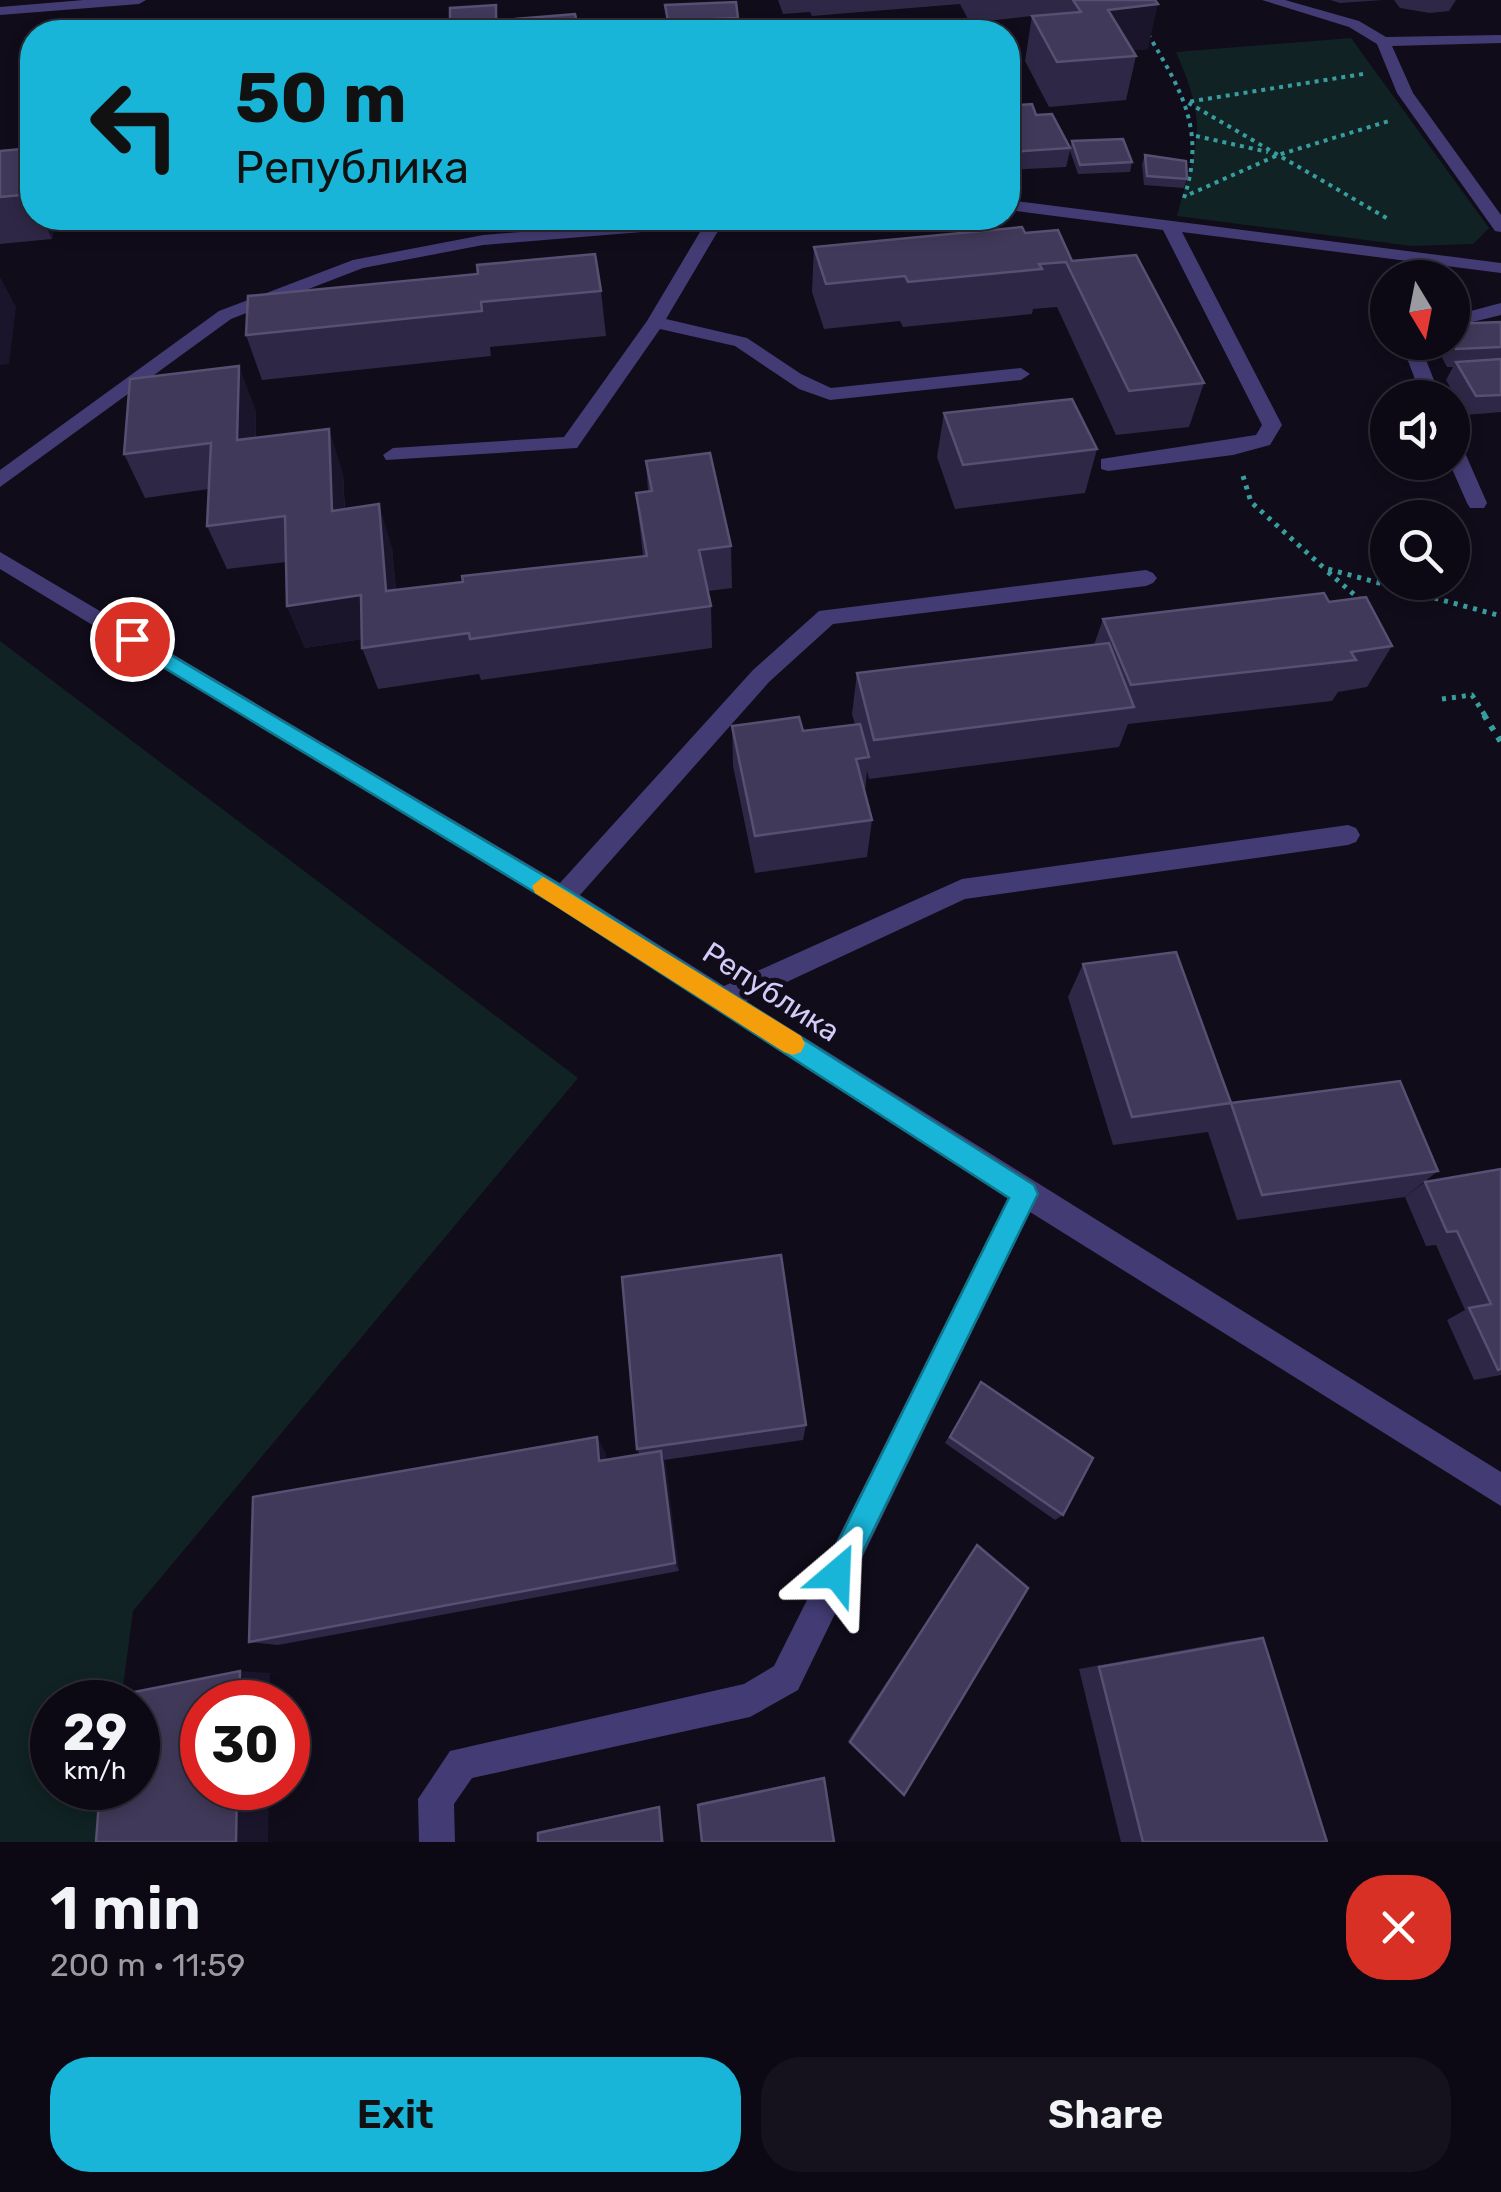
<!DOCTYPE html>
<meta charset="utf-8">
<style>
body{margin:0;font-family:Rubik,sans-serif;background:#15121d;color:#f1f3f6;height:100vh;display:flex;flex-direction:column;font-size:38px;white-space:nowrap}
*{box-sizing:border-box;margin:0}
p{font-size:32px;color:#9a9aa0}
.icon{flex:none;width:55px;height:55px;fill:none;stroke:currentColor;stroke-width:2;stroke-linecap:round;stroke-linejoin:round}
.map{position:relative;height:1842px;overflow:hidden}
.drawer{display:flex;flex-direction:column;background:#0c0914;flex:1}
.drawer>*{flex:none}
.top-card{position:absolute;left:20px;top:20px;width:1000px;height:210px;border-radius:40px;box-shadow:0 5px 15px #0003,0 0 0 2px #2c2a34;background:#18b5d8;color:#111;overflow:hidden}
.needle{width:65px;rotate:170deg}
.controls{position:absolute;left:1370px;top:260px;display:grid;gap:20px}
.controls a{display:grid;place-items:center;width:100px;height:100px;border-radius:50%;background:#0c0914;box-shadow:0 5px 15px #0003,0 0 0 2px #2c2a34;font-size:50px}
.speed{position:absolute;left:30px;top:1680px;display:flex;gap:20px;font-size:50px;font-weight:700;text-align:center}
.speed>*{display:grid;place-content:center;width:130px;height:130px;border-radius:50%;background:#0c0914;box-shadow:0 5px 15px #0003,0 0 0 2px #2c2a34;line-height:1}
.speed small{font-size:25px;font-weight:400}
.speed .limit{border:15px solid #d22;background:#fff;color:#111}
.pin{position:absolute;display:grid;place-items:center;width:85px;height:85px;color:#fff;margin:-42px;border:5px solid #fff;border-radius:50%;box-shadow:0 2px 10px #0007}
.me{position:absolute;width:110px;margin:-55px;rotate:26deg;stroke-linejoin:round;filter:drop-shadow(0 0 8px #0008)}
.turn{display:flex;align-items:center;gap:35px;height:210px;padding:0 50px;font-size:45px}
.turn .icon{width:130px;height:130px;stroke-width:2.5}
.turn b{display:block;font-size:70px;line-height:85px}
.round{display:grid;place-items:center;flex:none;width:105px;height:105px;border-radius:40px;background:#15121d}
.summary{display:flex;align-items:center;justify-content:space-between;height:170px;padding:0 50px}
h1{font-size:60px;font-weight:600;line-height:75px}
.action{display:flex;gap:20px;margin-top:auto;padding:20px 50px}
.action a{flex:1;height:115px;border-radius:40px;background:#18b5d8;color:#111;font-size:40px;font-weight:600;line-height:115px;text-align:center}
.action a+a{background:#15121d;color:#f1f3f6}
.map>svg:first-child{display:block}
.green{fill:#102223}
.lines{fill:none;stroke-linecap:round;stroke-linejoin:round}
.path-far2{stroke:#399d9f;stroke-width:4;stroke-dasharray:4 5;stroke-linecap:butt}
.path-far1{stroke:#399d9f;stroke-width:5;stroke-dasharray:4 6;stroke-linecap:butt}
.path{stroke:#399d9f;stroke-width:6;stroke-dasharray:5 8;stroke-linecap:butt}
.minor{fill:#433c74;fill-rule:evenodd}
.wall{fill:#2f2746}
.shaded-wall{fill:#1b152c}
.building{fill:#413959;stroke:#585072;stroke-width:2.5}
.route{fill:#18b5d8;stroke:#10768c;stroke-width:2.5}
.slow{fill:#f59e0b}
.labels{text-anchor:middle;stroke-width:10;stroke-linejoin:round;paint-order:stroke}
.street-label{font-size:30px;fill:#d4cbf9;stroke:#100c1a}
</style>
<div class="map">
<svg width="1501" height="1842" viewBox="0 0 1501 1842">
<rect width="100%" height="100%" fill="#100c1a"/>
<!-- green -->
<g class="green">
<path d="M1351,38L1489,228L1473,244L1412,246L1177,216C1198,138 1209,129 1176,52Z"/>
<polygon points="0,641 578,1078 133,1611 121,1702 52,1702 52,1788 111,1788 104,1842 0,1842"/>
</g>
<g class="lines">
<!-- path-far2 -->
<g class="path-far2">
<path d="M1148,34C1182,92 1206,130 1184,198"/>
<polyline points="1363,74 1187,102 1390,220"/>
<polyline points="1196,136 1268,152"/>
<polyline points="1190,194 1278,155 1389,121"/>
</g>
<!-- path-far1 -->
<g class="path-far1">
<polyline points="1243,476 1251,502 1324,568 1501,616"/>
<polyline points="1328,572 1364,603"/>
<polyline points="1442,699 1472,695 1486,717"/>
</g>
<!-- path -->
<polyline class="path" points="1484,715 1501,742"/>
<!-- minor -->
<g class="minor">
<polygon points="84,0 146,0 139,4 0,15 0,7"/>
<polygon points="1262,0 1285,0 1359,21 1386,37 1501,35 1501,43 1392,46 1413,93 1501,215 1501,232 1495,231 1397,93 1377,44 1349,27"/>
<polygon points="1008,200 1501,263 1501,273 1182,232 1282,425 1270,445 1233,455 1108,471 1101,469 1101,459 1256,435 1262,425 1163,230 1008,210"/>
<polygon points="696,218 760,218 752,223 721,226 666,319 747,338 801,374 831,388 1021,368 1030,374 1021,380 830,400 799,389 735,346 660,329 577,448 386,460 383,455 393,448 564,437 647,321 703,227 483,245 363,268 231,319 0,487 0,470 219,311 353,260 483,235"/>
<polygon points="1501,303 1501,315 1452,327 1452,316"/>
<polygon points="1401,342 1419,342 1441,398 1422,398"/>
<polygon points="1452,440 1462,446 1487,503 1484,508 1470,508 1467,503 1449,462 1452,462"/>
<polygon points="0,552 560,883 753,670 819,611 1146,570 1153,573 1157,578 1153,583 1146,586 833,624 769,682 580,895 724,986 962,879 1348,825 1356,828 1360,835 1356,842 1348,845 965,899 746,1001 1501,1472 1501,1506 1030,1212 798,1690 750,1717 472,1778 454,1804 455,1842 419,1842 418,1799 450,1751 744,1684 774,1666 1008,1198 553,904 0,569"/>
</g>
</g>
<!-- wall -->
<g class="wall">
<polygon points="778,0 1073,0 1148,49 1133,50 1136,56 1126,100 1049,107 1025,61 1032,16 970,23 960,4 812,16 810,12 783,14"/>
<polygon points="1330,0 1383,0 1340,3"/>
<polygon points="1394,0 1456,0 1449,11 1430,13 1400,8"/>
<polygon points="496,5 499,32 417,32 450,23"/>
<polygon points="665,5 738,18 739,32 668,32"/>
<polygon points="1008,106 1036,115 1070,148 1072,141 1132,162 1130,172 1078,174 1070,151 1066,167 1008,170"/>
<polygon points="32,148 32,218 56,218 52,239 0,244 0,151"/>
<polygon points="1145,155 1187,179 1184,188 1144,185 1142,164"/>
<polygon points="260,218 367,218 262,226"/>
<polygon points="1025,233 1072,261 1204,383 1189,427 1116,435 1057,307 1033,309 1032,314 903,327 900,321 824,329 812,292 814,247"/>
<polygon points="478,274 601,291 606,336 490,347 491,356 262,380 246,335"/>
<polygon points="1501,322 1501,412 1466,415 1446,380 1453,367 1447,367 1434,342 1452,342"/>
<polygon points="256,411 256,438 343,474 345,509 392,548 396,590 643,556 636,493 648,491 646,461 731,546 732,588 708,591 711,606 712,648 481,680 479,674 378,689 362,648 362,639 305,648 287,606 286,562 227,569 207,526 209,489 145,498 124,454"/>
<polygon points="944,413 1097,449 1085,493 955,509 937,457"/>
<polygon points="1329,602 1392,646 1367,687 1338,692 1332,701 1128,724 1119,747 869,779 867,771 865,793 872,820 867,857 755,873 733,766 732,726 803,731 855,724 852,714 857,673 1094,645 1103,619"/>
<polygon points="1083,964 1231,1103 1438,1171 1405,1197 1237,1220 1208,1132 1113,1145 1068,997"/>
<polygon points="1501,1169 1501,1375 1474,1380 1447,1320 1465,1310 1436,1245 1426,1246 1405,1197 1425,1182"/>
<polygon points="981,1382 1063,1515 1055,1520 945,1443"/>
<polygon points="806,1425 803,1440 664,1460 679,1571 278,1645 249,1642 605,1452 606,1460 640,1455 637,1449"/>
<polygon points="977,1545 902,1794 848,1741"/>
<polygon points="1263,1638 1327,1842 1121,1842 1079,1669 1233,1641"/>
<polygon points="823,1777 824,1778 698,1805 699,1803"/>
<polygon points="660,1806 664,1842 538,1842 538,1833 540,1831"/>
</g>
<!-- shaded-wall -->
<g class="shaded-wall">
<polygon points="1158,4 1148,49 1099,54 1108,10"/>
<polygon points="42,218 56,218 52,239"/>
<polygon points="0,277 16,307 9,364 0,365"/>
<polygon points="239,366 256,411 255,484 237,440"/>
<polygon points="329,429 343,474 347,554 332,511"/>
<polygon points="379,504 392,548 400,633 386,591"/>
<polygon points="361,595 376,637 305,648 287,606"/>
<polygon points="597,1437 605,1452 608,1474 599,1461"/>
<polygon points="661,1451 666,1465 679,1571 675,1563"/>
<polygon points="240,1671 270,1673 270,1702 239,1702"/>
<polygon points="237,1788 269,1788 268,1842 236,1842"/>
</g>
<!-- building -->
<g class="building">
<polygon points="1073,0 1155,0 1158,4 1108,10 1136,56 1057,62 1032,16 1081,12"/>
<polygon points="736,2 738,18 668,21 665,5"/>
<polygon points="496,5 496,27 465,29 465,32 417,32 417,25 450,23 450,8"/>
<polygon points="575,14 579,32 518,32 516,19"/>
<polygon points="1032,104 1036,115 1052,114 1070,148 1008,152 1008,106"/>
<polygon points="1123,139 1132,162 1080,165 1072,141"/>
<polygon points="32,148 32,186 31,194 0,197 0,151"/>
<polygon points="1145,155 1186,161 1187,179 1147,176"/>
<polygon points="1022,227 1025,233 1058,230 1072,261 1136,255 1204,383 1129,391 1066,262 1039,264 1042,269 908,282 905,276 826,284 814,247"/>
<polygon points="595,254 601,291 481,302 482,311 246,335 248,296 478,274 477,265"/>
<polygon points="1501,322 1501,347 1456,349 1452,341 1452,324"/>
<polygon points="1501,359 1501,395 1476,396 1456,362"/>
<polygon points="239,366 237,440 329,429 332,511 379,504 386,591 463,582 462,576 647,556 636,493 652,491 646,461 710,453 731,546 699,550 711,606 470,639 469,633 362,648 361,595 287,606 285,516 207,526 211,443 124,454 130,379"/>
<polygon points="1072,399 1097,449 963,465 944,413"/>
<polygon points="1324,593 1329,602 1366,597 1392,646 1351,652 1356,660 1131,685 1103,619"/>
<polygon points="1109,643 1134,707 874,740 857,673"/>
<polygon points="799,717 803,731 860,724 869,757 856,759 872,820 755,836 732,726"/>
<polygon points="1176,952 1231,1103 1400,1081 1438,1171 1262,1195 1231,1103 1132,1117 1083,964"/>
<polygon points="1501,1169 1501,1369 1498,1370 1469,1308 1491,1304 1457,1231 1447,1232 1425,1182"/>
<polygon points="781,1255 806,1425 637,1449 622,1277"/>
<polygon points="981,1382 1093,1458 1063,1515 950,1437"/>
<polygon points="597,1437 599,1461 661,1451 675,1563 249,1642 253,1497"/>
<polygon points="977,1545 1028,1588 904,1795 850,1742"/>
<polygon points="1263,1638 1327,1842 1143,1842 1099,1667"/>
<polygon points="240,1671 239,1702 202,1702 202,1788 237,1788 236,1842 96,1842 100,1788 138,1788 138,1702 129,1702 129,1693"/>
<polygon points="824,1778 834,1842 702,1842 698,1805"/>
<polygon points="659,1807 662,1842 538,1842 538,1833"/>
</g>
<!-- route -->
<polygon class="route" points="132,632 570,891 1034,1185 1038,1194 1034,1202 847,1584 837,1589 827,1584 822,1574 827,1564 1009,1198 554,904 125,644 125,634"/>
<!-- slow -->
<polygon class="slow" points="543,877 801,1036 805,1044 801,1052 793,1055 784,1052 535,893 532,886"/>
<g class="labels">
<!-- street labels -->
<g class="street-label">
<text transform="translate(771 992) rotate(33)" y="10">Република</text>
</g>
</g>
</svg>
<div class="controls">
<a><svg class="needle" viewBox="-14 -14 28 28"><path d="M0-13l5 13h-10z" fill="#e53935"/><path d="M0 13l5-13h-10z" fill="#9a9aa0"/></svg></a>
<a><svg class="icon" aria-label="sound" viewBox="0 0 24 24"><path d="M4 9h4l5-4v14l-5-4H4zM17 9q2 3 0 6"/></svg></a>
<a><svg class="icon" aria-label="search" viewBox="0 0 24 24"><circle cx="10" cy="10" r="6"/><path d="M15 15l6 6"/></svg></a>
</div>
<div class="speed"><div>29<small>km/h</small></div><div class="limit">30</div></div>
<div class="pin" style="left:132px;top:639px;background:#d93025"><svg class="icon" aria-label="arrive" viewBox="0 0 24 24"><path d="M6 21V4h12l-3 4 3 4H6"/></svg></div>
<svg class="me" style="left:837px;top:1574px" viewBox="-20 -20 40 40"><path d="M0-17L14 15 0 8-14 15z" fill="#18b5d8" stroke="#fff" stroke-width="4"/></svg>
<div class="top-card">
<div class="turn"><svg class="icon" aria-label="left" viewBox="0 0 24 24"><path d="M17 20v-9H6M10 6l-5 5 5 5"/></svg><div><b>50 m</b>Република</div></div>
</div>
</div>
<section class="drawer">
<div class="summary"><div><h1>1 min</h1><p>200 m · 11:59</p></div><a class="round" style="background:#d93025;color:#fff"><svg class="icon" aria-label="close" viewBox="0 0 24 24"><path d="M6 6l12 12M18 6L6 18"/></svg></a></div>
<div class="action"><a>Exit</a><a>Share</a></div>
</section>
